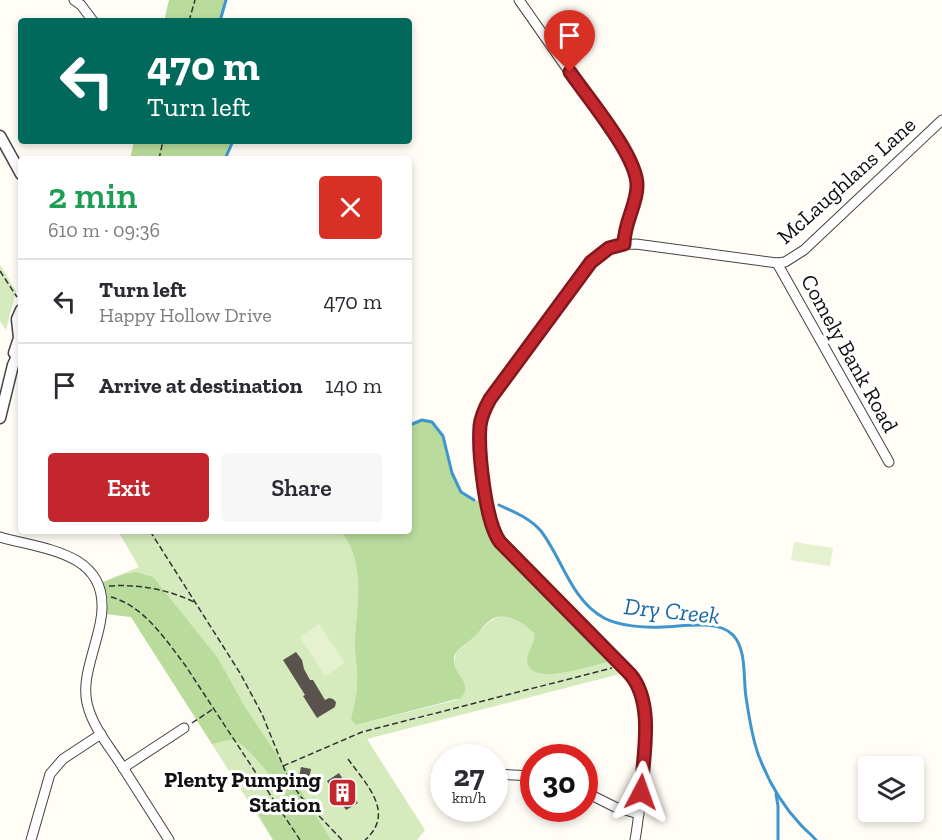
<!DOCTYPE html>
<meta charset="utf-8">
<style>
body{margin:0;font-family:"Zilla Slab",serif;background:#f7f7f7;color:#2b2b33;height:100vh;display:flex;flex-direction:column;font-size:22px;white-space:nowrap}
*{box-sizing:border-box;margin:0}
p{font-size:20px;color:#7c7c81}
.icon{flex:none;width:33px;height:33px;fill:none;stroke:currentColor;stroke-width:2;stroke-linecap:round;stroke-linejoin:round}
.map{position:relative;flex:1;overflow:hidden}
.side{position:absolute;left:18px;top:156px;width:394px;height:378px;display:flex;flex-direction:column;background:#fff;border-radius:6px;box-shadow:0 3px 9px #0003}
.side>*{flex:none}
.banner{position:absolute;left:18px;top:18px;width:394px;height:126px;border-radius:6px;box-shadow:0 3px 9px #0003;background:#00695c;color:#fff;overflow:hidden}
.buttons{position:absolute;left:858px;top:756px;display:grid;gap:12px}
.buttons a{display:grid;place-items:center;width:66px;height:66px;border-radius:6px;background:#fff;box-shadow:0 3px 9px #0003;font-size:30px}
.speed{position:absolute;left:430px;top:744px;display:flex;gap:12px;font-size:30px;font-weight:700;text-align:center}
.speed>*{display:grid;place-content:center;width:78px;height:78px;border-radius:50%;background:#fff;box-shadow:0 3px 9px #0003;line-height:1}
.speed small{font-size:15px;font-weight:400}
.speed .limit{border:9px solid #d22;background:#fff;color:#111}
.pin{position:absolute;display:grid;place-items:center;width:51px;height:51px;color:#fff;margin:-62px -26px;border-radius:50% 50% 50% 0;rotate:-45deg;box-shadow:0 0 6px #0007}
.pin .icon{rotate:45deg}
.me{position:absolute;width:66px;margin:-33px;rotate:4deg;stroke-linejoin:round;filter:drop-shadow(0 0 4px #0008)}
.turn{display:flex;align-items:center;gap:21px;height:126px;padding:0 30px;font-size:27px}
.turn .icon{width:78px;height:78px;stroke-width:2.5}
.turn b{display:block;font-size:42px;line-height:51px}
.round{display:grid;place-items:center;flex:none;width:63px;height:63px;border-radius:6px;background:#f7f7f7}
.head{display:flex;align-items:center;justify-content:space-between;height:102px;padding:0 30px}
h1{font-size:36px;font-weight:600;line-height:45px;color:#1e9e55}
.cta{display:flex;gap:12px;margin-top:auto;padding:12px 30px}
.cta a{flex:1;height:69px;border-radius:6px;background:#c4262e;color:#fff;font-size:24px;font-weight:600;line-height:69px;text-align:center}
.cta a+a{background:#f7f7f7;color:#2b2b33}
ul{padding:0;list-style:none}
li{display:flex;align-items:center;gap:18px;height:84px;padding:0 30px;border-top:2px solid #e1e1e2}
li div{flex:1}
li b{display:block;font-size:22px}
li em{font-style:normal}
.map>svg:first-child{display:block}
.green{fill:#d5ebbd}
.forest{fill:#b9dc9c}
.pitch{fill:#e6f2cf}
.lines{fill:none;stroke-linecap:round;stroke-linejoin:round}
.stream{stroke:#3f96cf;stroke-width:3}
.building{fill:#5a524d}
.minor-casing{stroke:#444;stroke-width:11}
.tertiary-casing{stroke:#444;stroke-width:13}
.path{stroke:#333;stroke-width:1.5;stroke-dasharray:6 3;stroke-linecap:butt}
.minor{stroke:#fff;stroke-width:9}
.tertiary{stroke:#fff;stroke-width:10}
.route-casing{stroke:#7f191e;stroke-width:15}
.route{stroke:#c4262e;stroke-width:10}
.labels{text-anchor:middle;stroke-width:6;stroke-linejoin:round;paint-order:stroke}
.street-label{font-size:22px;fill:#111;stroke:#fff}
.poi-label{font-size:22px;font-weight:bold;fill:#111;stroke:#fff;text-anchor:end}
.water-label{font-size:24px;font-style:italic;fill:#1768a6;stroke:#fff}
</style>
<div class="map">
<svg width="942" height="840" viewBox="0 0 942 840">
<rect width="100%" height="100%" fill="#fffdf5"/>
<!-- green -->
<g class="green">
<polygon points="0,265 16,291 6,330 0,321"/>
<path d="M118,531H340C366,558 357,604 355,638C354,653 358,668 357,684C357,696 353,708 351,720L356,725L457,700L454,663L456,653C461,647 469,643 474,637C496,612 508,608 535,633V643L530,650L537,673C562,677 588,667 612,660L624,673L367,739L425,830L417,840H273L131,617L107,614L108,600L103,582L139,567Z"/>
</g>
<!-- forest -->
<g class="forest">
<polygon points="169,0 226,0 220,21 164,21"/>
<polygon points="134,141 233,141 225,159 130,159"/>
<path d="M422,420L432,422C435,427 441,432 443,437C454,463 447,494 482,502L490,534L609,659L607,662C591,666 535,686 528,664C524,652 537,644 534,633C523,622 503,609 488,622C482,627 478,634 472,639C465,646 454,649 454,660C453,675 474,682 461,698L356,725L351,720C353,708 357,696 357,684C358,668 354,653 355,638C357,604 366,559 340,531H410V425Z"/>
<path d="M136,572L153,577L217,657L245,707L299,788L331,840H273L256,810L258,804L262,802L278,810L283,809L286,800C283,789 247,745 236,741C228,738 220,743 212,744L131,617L107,614L108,600L103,582L121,575Z"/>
</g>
<!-- pitch -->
<g class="pitch">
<polygon points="794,542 833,548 830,566 791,560"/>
<polygon points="319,624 345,663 325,676 300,637"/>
</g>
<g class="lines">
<!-- stream -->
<g class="stream">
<polyline points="220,21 226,0"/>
<polyline points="225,159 233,141"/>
<polyline points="410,425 422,420 432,422 443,436 452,473 461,492 474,500"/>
<path d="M499,505C514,512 530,518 541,531C563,560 571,600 604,618C619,626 645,628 662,627C682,627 718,619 733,635C747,650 743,678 746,697C749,716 752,740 760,759C769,782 783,806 800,824C805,830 811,834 816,840"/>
<polyline points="776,794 778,806 778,840"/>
</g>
</g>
<!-- building -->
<g class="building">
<polygon points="296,652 302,660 304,669 310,680 313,680 325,700 329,698 333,699 336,702 335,707 317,718 303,696 305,695 283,660"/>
<polygon points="301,767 311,769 309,779 299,777"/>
<polygon points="339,773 358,803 346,810 327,781"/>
</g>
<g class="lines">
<defs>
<g id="minor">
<polyline points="74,0 81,5 93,21"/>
<path d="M519,0L631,160C646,198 625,208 624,244"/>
<polyline points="777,263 889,462"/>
<path d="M0,537C40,549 104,551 102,608C102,622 97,636 94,648C89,666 83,685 87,703C92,726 109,746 122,766C138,791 153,815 169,840"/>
<polyline points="123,768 184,728"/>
<polyline points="495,774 534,776"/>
<polyline points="585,792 615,807 639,814"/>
<polyline points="31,840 50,774 63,759 101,734"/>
<path d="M635,840C640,812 642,784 644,756C645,737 647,717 643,699C641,690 637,682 630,674L497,539C486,514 485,489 482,462C481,450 479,437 480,425C482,411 490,399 497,388L583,271C599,252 611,244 636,244L777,263L785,262L804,250L942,120"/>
</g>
<g id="tertiary">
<polyline points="0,136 21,174"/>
<polyline points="14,353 19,338 17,319 21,310"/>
<polyline points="0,418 13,365 21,348"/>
</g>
</defs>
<!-- minor casing -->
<use href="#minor" class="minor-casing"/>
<!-- tertiary casing -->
<use href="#tertiary" class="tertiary-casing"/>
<!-- path -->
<g class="path">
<polyline points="189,21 195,0"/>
<polyline points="159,159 163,141"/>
<polyline points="0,271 17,297"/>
<polyline points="150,531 240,673 262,714 288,778 301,797 342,840"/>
<path d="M109,586C138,584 167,589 194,602"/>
<path d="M111,597C144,606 165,639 185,665L300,840"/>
<polyline points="192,723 213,709"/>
<path d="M348,759C366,784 396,813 365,840"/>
<polyline points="283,766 362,732 612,668"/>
</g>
<!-- minor -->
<use href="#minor" class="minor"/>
<!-- tertiary -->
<use href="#tertiary" class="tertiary"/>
</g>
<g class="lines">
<defs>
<path id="route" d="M570,72C588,98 638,157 637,186C637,205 624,222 624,244L609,248L591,262L490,399C485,408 481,416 480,426C478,451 485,522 500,542L630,674C655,703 643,756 641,792"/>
</defs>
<!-- route casing -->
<use href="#route" class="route-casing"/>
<!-- route -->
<use href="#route" class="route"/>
</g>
<!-- icons -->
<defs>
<symbol id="building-square" viewBox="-11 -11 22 22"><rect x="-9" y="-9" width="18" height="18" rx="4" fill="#c4262e" stroke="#fff"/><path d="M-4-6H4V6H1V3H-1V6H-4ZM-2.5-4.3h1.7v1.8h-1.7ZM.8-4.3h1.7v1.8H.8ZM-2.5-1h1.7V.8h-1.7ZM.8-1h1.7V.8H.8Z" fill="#fff"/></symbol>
</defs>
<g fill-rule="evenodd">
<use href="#building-square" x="326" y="776" width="33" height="33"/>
</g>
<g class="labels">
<!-- street labels -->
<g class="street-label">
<text transform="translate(846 180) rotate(-42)" y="8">McLaughlans Lane</text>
<text transform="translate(850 353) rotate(61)" y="8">Comely Bank Road</text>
</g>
<!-- poi labels -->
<g class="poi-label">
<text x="321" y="787">Plenty Pumping<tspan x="321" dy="25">Station</tspan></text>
</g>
<!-- water labels -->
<g class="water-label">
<text transform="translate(672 611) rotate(6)" y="8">Dry Creek</text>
</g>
</g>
</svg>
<div class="buttons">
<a><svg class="icon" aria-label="layers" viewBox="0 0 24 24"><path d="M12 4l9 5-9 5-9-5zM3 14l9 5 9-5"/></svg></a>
</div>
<div class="speed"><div>27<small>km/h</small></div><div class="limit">30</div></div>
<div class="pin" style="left:570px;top:72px;background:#d93025"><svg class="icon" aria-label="arrive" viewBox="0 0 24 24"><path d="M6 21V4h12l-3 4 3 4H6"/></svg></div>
<svg class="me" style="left:641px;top:792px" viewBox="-20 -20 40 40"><path d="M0-17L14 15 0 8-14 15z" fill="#c4262e" stroke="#fff" stroke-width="4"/></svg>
<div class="banner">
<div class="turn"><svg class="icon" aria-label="left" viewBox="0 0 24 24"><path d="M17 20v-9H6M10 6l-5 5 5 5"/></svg><div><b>470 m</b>Turn left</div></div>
</div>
<section class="side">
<div class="head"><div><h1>2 min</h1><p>610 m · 09:36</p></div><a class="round" style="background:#d93025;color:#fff"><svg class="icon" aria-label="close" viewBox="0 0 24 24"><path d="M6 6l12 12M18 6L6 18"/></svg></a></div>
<ul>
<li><svg class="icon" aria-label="left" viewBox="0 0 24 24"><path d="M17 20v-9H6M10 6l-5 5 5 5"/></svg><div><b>Turn left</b><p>Happy Hollow Drive</p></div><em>470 m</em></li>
<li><svg class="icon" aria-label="arrive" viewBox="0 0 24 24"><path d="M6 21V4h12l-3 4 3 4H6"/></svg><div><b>Arrive at destination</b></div><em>140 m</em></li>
</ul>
<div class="cta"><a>Exit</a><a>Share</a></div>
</section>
</div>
